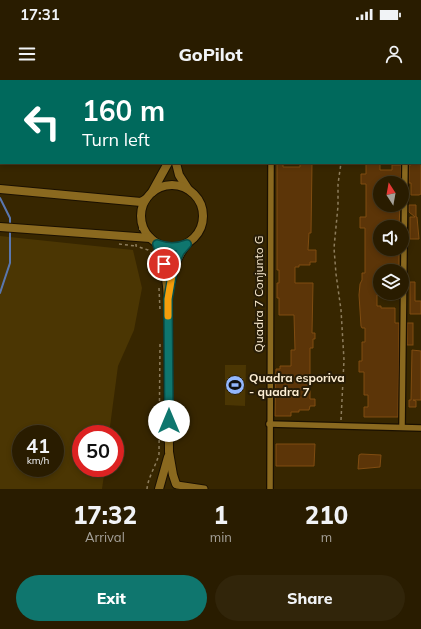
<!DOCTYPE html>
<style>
body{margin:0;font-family:Mulish,sans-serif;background:#31250a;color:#f1f3f6;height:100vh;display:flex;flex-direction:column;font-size:15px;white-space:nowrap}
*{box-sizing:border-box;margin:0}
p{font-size:13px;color:#a5a199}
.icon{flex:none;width:22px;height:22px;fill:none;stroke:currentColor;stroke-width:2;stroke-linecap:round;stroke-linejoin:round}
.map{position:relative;height:409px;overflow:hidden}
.panel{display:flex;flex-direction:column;background:#291c00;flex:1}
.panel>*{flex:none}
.hud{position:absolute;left:0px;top:0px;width:421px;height:84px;box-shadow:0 2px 6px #0003,0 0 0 1px #453a22;background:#00695c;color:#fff;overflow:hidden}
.needle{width:26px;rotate:349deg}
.buttons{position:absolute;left:373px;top:96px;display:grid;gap:8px}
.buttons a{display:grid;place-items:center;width:36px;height:36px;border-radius:50%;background:#291c00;box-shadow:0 2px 6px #0003,0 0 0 1px #453a22;font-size:20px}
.speed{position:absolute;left:12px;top:345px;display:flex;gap:8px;font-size:20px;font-weight:700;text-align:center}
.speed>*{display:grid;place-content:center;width:52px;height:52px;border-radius:50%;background:#291c00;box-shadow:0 2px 6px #0003,0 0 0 1px #453a22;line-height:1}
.speed small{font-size:10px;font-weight:400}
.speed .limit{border:6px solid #d22;background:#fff;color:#111}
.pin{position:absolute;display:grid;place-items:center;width:34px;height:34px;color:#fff;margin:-17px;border:2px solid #fff;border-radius:50%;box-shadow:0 1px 4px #0007}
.me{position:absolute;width:44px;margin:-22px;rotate:0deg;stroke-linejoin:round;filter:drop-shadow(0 0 3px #0008)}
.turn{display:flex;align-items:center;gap:14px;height:84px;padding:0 16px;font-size:18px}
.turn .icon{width:52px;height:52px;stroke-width:2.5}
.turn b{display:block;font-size:28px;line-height:34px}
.eta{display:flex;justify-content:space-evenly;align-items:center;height:68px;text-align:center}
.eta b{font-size:24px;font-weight:800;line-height:28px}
.button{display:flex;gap:8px;margin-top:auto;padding:8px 16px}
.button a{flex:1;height:46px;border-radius:24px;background:#0f766e;color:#fff;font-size:16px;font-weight:800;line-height:46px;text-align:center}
.button a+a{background:#31250a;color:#f1f3f6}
.status{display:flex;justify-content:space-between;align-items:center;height:28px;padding:0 20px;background:#291c00;direction:ltr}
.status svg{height:11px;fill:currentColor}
header{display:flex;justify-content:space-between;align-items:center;height:52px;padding:0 16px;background:#291c00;font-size:18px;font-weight:800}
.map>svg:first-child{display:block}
.green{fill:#4b3603;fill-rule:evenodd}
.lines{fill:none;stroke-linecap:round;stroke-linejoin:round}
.stream{stroke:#5a77ae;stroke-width:2}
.building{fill:#5c3508;stroke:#804c11}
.minor-casing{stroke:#1a1000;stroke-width:8}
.tertiary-casing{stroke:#1a1000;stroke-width:9}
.secondary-casing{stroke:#1a1000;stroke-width:10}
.path{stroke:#8d7d5c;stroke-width:1.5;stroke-dasharray:3 3;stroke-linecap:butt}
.minor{stroke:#8a691f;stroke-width:5.5}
.tertiary{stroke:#8a691f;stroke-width:7}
.secondary{stroke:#8a691f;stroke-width:8}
.route-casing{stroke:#0a4d48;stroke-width:10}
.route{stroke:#0f766e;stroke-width:7}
.slow{stroke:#f59e0b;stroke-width:7}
.labels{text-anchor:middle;stroke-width:4;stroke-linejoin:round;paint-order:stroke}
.street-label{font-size:12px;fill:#fdeed3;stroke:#281d07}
.poi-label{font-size:12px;font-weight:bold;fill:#fdeed3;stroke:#281d07;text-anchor:start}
</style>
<div class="status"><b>17:31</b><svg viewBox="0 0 49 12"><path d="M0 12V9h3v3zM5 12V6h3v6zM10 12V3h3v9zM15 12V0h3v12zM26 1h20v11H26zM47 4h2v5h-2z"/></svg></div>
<header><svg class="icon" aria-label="menu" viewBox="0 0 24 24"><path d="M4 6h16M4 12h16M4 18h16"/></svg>GoPilot<svg class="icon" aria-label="person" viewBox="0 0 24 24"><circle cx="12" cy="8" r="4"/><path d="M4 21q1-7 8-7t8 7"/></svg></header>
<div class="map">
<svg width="421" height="409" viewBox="0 0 421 409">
<rect width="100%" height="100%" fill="#372600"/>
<!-- green -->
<g class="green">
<path d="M0,156L133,170L142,208L134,250L118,286L109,354H81V388H105L102,409H0ZM21,354H55V388H21Z"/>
<polygon points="225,285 246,285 245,326 225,325"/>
</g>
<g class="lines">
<!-- stream -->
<g class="stream">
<polyline points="0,118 10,138 10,145"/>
<polyline points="0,213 10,183 10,150"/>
</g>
</g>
<!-- building -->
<g class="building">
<polygon points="277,83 283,83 283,87 300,87 300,83 312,83 311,153 309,153 308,170 316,170 316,182 310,182 310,185 299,185 299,187 295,187 295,203 313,203 312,253 315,253 315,259 313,259 313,268 310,268 310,319 315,319 315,326 310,326 309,330 299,330 299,332 291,332 291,336 275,336 276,289 280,289 280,286 291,286 291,270 295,270 294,235 279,235 279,218 277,218 277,203 279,203 279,190 277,190"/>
<polygon points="366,83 380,83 380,90 392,90 392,85 401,85 401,103 380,103 380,126 400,125 399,147 380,147 380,169 399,170 399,191 380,191 380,215 377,215 377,226 381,226 381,228 395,228 395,243 399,243 398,337 364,337 364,327 368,327 368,315 364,315 364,292 359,292 359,281 362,281 362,262 365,262 365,248 362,248 361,246 359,215 360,204 362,200 362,193 365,193 365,148 360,148 360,137 366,137 366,104 361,104 361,94 366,94"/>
<polygon points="411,83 421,83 421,114 419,115 411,115 411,103 409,103 409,85 411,85"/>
<polygon points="409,125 416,125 416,137 417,137 419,159 410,159 410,137 415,137 409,132"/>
<polygon points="410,202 415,202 415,221 421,221 421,234 410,234"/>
<rect x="407" y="243" width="6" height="22"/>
<polygon points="412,270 421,271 421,320 413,320 416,321 416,327 409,327 409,320 411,320"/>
<polygon points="276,364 315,364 314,386 276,386"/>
<polygon points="361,374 381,375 380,387 358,389 359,375"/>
</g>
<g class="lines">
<defs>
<g id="minor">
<polyline points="271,0 271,1"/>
<polyline points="406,1 406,0"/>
<polyline points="269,344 421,348"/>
<polyline points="402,347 405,83"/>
<polyline points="270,409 271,83"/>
</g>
<polyline id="tertiary" points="177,405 204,409"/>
<g id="secondary">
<polyline points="206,1 206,0"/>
<polyline points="176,83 179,95 188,109"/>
<circle cx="172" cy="136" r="31"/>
<polyline points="0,109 141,122 146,119"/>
<polyline points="152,112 168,83"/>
<polyline points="0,147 150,158"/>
<path d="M157,164C165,182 167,200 168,219L169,372L173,395L176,404"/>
<path d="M171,203C173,188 177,176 187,164"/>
<polyline points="159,409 168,377"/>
</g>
</defs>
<!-- minor casing -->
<use href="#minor" class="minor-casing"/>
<!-- tertiary casing -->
<use href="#tertiary" class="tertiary-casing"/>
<!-- secondary casing -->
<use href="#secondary" class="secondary-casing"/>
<!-- path -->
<g class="path">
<polyline points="191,1 192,0"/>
<polyline points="342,1 342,0"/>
<polyline points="139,129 140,150"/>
<polyline points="119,164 135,166"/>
<polyline points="136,164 136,166 148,170 152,174"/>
<polyline points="159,208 160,230"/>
<polyline points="341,340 344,280 341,230 336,194 334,168 338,126 338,104 341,83"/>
<path d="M147,409C148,397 156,386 159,374L160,264"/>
</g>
<!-- minor -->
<use href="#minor" class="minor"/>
<!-- tertiary -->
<use href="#tertiary" class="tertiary"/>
<!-- secondary -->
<use href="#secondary" class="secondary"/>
</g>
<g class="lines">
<defs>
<path id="route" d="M164,184L157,164C168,168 176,168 187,164L180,172L174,185L168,219L169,341"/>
</defs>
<!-- route casing -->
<use href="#route" class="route-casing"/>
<!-- route -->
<use href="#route" class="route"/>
<!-- slow -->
<polyline class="slow" points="168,236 168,219 173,189"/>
</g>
<!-- icons -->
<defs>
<symbol id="stadium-disc" viewBox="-11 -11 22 22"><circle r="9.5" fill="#93b7fd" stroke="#281d07"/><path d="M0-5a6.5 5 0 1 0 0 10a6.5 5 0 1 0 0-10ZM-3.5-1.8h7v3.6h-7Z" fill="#111"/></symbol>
</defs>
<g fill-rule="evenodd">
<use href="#stadium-disc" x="224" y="294" width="22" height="22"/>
</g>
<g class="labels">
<!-- street labels -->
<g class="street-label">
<text transform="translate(259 214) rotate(-90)" y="4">Quadra 7 Conjunto G</text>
</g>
<!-- poi labels -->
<g class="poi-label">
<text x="249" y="302">Quadra esporiva<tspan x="249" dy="14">- quadra 7</tspan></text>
</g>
</g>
</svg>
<div class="buttons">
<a><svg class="needle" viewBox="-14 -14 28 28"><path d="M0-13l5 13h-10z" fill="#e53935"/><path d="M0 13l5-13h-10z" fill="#a5a199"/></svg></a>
<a><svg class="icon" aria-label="sound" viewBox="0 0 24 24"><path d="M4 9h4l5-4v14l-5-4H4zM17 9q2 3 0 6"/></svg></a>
<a><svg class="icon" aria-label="layers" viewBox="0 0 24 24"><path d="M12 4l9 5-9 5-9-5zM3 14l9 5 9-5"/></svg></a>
</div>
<div class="speed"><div>41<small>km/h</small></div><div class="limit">50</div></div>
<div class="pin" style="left:164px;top:184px;background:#d93025"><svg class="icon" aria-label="arrive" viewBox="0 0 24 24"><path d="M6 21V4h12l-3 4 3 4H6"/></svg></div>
<svg class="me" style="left:169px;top:341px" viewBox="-20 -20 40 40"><circle r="19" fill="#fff"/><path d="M0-13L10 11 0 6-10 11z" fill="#0f766e"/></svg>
<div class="hud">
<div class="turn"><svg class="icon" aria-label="left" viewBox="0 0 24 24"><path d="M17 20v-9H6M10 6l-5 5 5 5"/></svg><div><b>160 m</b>Turn left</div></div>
</div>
</div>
<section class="panel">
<div class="eta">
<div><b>17:32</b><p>Arrival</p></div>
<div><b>1</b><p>min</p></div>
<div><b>210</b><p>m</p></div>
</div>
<div class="button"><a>Exit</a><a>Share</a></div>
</section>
